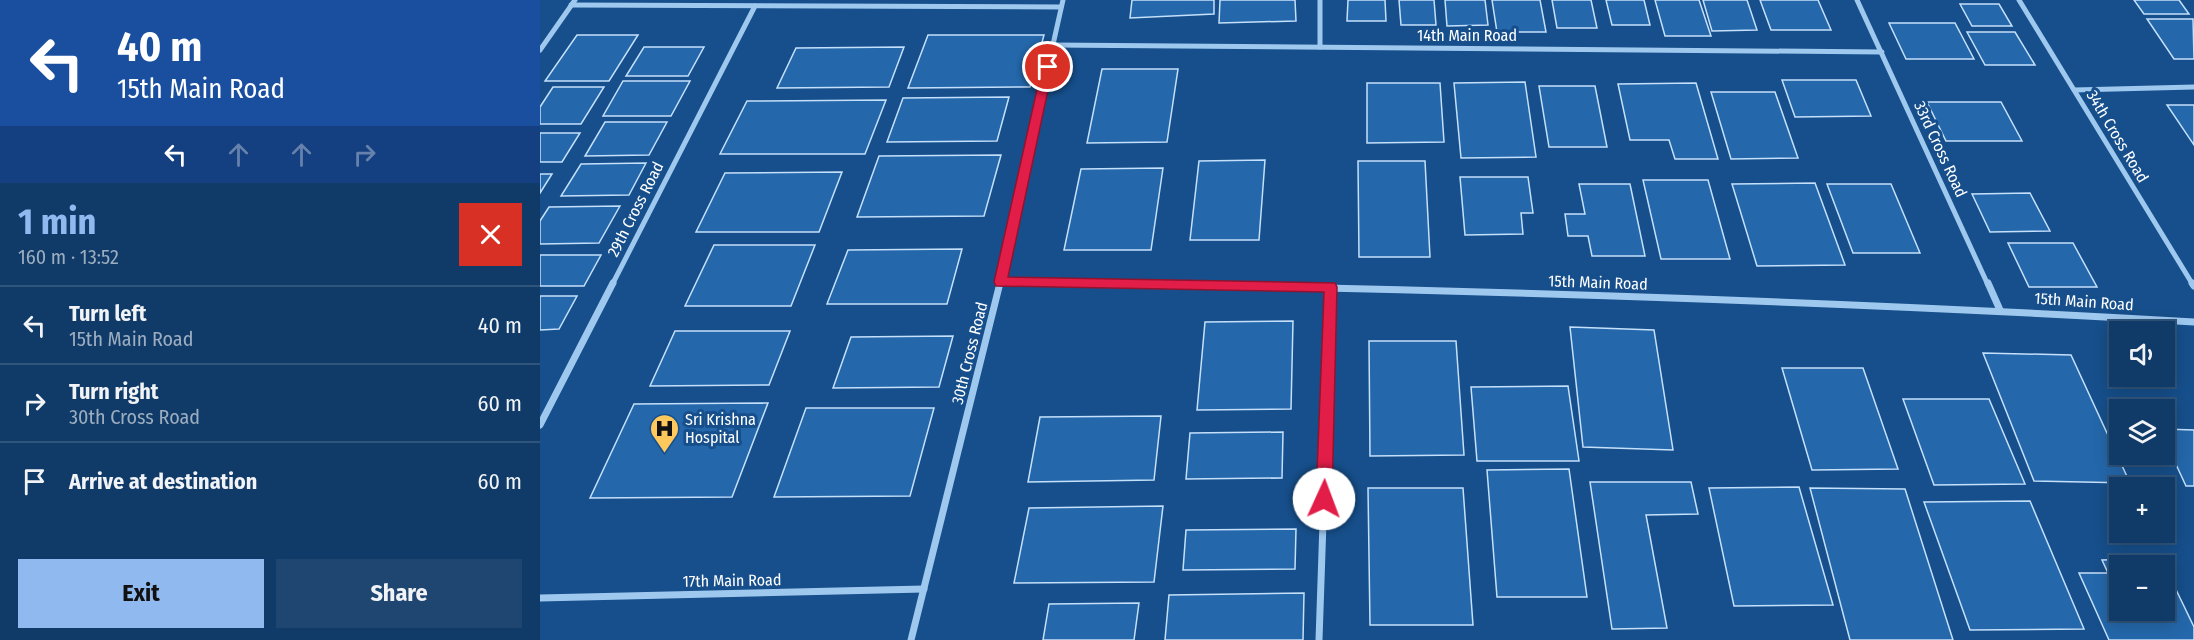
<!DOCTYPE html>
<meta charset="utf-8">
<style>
body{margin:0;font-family:"Fira Sans Condensed",sans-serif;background:#1e4671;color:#f1f3f6;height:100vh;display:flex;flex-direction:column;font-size:22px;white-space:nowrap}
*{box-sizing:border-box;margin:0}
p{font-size:20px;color:#9cadc0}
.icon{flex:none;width:33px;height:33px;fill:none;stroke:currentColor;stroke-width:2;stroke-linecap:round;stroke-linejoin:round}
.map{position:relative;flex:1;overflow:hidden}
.details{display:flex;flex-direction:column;background:#103b68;width:540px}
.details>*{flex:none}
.top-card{background:#1a4fa0;color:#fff;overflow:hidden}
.controls{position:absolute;left:1569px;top:321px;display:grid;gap:12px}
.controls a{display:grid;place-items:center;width:66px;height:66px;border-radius:0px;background:#103b68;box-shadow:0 3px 15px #0003,0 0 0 2px #30557c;font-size:30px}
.pin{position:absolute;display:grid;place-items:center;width:51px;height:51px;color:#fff;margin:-26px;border:3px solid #fff;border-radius:50%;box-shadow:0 2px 6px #0007}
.me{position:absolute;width:66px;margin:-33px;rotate:2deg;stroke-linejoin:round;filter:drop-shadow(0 0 4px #0008)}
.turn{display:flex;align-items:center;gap:21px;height:126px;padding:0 18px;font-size:27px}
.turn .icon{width:78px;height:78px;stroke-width:2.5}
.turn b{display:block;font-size:42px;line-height:51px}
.lanes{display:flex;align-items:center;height:57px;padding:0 18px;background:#0003;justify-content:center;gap:30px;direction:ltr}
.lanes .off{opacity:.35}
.round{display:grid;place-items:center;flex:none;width:63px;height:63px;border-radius:0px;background:#1e4671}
.summary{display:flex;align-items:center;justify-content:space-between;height:102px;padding:0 18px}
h1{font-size:36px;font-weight:700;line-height:45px;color:#90b9f0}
.primary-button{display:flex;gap:12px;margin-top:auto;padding:12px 18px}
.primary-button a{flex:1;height:69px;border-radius:0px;background:#90b9f0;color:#111;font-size:24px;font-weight:700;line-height:69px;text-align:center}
.primary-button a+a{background:#1e4671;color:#f1f3f6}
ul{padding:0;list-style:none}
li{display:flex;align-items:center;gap:18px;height:78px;padding:0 18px;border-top:2px solid #30557c}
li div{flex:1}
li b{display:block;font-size:22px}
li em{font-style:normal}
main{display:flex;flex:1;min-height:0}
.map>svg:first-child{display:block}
.building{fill:#2467aa;stroke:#c5e0fb;stroke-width:1.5}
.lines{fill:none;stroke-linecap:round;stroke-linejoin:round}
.minor-far1{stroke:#9fc8ef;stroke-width:5}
.minor{stroke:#9fc8ef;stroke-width:7}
.route{fill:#e11d48;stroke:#92132f;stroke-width:1.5}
.labels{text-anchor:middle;stroke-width:6;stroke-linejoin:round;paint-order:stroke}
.street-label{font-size:16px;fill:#fff;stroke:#164f8b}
.poi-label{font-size:16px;fill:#fff;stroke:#164f8b;text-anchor:start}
</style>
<main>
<section class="details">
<div class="top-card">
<div class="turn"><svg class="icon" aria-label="left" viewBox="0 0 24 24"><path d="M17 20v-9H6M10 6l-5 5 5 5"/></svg><div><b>40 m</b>15th Main Road</div></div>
<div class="lanes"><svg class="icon" aria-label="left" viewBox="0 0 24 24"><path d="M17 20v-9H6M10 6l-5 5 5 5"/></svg><svg class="icon off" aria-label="ahead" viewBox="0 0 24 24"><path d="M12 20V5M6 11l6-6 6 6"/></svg><svg class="icon off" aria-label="ahead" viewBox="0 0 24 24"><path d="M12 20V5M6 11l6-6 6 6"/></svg><svg class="icon off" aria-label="right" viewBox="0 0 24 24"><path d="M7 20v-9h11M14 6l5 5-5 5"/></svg></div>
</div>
<div class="summary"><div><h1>1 min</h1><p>160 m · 13:52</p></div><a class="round" style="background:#d93025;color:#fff"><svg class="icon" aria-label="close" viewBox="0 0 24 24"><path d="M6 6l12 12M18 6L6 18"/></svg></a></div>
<ul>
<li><svg class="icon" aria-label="left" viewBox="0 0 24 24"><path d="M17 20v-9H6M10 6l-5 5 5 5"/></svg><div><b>Turn left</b><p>15th Main Road</p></div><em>40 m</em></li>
<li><svg class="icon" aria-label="right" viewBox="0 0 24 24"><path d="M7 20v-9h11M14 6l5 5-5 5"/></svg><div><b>Turn right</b><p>30th Cross Road</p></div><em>60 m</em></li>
<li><svg class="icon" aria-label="arrive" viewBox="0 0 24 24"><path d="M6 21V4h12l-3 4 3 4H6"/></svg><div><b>Arrive at destination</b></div><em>60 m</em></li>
</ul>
<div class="primary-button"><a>Exit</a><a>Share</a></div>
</section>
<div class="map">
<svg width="1654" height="640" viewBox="0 0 1654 640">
<rect width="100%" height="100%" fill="#164f8b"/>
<!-- building -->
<g class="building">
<polygon points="592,0 674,0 674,14 590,18"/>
<polygon points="680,0 755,0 756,21 679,23"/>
<polygon points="808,0 845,0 846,21 807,21"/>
<polygon points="859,0 894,0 896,25 861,25"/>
<polygon points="905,0 945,0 948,25 907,26"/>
<polygon points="952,0 1000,0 1006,32 957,32"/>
<polygon points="1012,0 1051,0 1057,28 1017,28"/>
<polygon points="1066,0 1104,0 1110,25 1072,25"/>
<polygon points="1115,0 1159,0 1171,36 1125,36"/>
<polygon points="1163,0 1207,0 1217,30 1172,31"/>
<polygon points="1220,0 1278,0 1291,30 1231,30"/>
<polygon points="1594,0 1639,0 1649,14 1604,14"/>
<polygon points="1420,4 1459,4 1472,26 1432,26"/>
<polygon points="1607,19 1653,19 1654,59 1634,59"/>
<polygon points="1349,23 1415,23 1434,59 1366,59"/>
<polygon points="1427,32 1475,32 1495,65 1445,65"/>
<polygon points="37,35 98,35 69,81 5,81"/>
<polygon points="388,35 504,35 490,87 368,88"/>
<polygon points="104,47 164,47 148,76 86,76"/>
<polygon points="364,47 349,87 237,88 256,48"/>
<polygon points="562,69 638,69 627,142 547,143"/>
<polygon points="1242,80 1316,80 1331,116 1255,117"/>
<polygon points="83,81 150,81 131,116 63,116"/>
<polygon points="985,82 996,157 921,158 914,83"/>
<polygon points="827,83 900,83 904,142 827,143"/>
<polygon points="1156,83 1178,159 1135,159 1129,140 1090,140 1078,84"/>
<polygon points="999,86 1055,86 1067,147 1009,147"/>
<polygon points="13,87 64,87 41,124 0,124 0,107"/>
<polygon points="1171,92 1235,92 1258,158 1191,159"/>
<polygon points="469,97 457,141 347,142 363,98"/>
<polygon points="346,100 325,154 180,154 207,101"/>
<polygon points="1387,102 1461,102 1482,141 1406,141"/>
<polygon points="1627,105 1654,105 1654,145"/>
<polygon points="65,122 127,122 109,155 45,156"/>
<polygon points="0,133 40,133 22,162 0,162"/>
<polygon points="461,155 444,216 317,217 339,156"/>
<polygon points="725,160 719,240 650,240 659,161"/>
<polygon points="818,161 885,161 890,257 819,257"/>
<polygon points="106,163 89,195 21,196 41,164"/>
<polygon points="623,168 611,250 524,250 541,169"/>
<polygon points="302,172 279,232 156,232 185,173"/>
<polygon points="0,174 12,174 0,193"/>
<polygon points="920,177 988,177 993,213 981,213 983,234 925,235"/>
<polygon points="1103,180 1168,180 1190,259 1121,259"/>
<polygon points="1275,183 1305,265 1217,266 1192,184"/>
<polygon points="1039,184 1090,184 1105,256 1052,256 1048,236 1028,236 1025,214 1045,214"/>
<polygon points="1287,184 1351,184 1380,253 1313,253"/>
<polygon points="1490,193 1510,231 1450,232 1432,194"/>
<polygon points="80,206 59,243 0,244 0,221 9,207"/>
<polygon points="1468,243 1533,243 1557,287 1489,287"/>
<polygon points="174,245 275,245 251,306 145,306"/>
<polygon points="422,249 407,304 287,304 308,250"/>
<polygon points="0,255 61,255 44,286 0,286"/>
<polygon points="0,296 37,296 19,329 0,330"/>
<polygon points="753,321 751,409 657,410 665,322"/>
<polygon points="1030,327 1114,330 1133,450 1043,447"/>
<polygon points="135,331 250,331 229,385 110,386"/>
<polygon points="413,336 399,387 293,388 311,337"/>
<polygon points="829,341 916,341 924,455 830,456"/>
<polygon points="1443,353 1531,355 1590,483 1494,481"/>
<polygon points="1242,368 1323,368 1358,469 1272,470"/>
<polygon points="1028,386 1039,461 937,461 931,387"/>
<polygon points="1363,399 1449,399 1485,484 1394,485"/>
<polygon points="228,403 192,497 50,498 94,404"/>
<polygon points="266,408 394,408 370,496 234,497"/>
<polygon points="621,416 614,480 488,482 500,417"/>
<polygon points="1624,429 1654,430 1654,486 1646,486 1633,458 1610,458 1609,454 1624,454"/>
<polygon points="743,432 742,478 646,479 650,433"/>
<polygon points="1029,469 1047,597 957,597 947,470"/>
<polygon points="1050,482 1151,482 1158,514 1106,515 1127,628 1072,629"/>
<polygon points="1259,487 1293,605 1194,606 1169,488"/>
<polygon points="828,488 923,488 933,625 830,625"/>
<polygon points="1270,488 1365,489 1413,640 1310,640"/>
<polygon points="1490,501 1544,629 1430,630 1384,502"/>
<polygon points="623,506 614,582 474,583 489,508"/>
<polygon points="756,529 755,569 643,570 646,530"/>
<polygon points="1601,559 1604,566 1580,566 1580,610 1624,610 1624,571 1627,571 1654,627 1654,640 1569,640 1539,573 1568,573 1562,560"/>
<polygon points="764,593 763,640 625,640 629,595"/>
<polygon points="599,603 594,640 503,640 509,604"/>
</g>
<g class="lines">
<!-- minor-far1 -->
<g class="minor-far1">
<polyline points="780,0 780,47"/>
<polyline points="1317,0 1448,285"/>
<polyline points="1479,0 1653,285"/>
<polyline points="31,5 521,7"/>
<polyline points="512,45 1342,52"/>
<polyline points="0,50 35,0"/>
<polyline points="1534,90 1654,87"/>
<polyline points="460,282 617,285"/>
<polyline points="72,285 215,6"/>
<polyline points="459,285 523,0"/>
</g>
<!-- minor -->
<g class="minor">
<path d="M526,283C902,289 1278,300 1654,322"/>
<polyline points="1448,283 1460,310"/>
<polyline points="1652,283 1654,286"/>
<polyline points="0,425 73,283"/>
<polyline points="0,598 384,589"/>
<polyline points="371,640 460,283"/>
<polyline points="779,640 791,287"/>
</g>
</g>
<!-- route -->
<polygon class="route" points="508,63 513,67 468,277 795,283 797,287 792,499 789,504 784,506 778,504 776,499 784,292 456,286 454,282 502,67"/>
<!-- icons -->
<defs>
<symbol id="hospital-pin" viewBox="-11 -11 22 30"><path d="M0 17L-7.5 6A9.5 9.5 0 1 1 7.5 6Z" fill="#ffc85d" stroke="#164f8b"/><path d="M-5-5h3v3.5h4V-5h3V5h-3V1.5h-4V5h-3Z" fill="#111"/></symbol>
</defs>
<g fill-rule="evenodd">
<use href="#hospital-pin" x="108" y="412" width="33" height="45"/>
</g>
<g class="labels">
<!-- street labels -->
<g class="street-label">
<text x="927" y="41">14th Main Road</text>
<text transform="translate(1578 136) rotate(59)" y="6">34th Cross Road</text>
<text transform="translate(1401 149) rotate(65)" y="6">33rd Cross Road</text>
<text transform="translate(95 209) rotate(-63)" y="6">29th Cross Road</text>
<text transform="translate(1058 282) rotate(2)" y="6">15th Main Road</text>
<text transform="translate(1544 301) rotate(4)" y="6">15th Main Road</text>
<text transform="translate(429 353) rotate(-76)" y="6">30th Cross Road</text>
<text transform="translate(192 580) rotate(-1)" y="6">17th Main Road</text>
</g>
<!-- poi labels -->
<g class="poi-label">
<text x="145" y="425">Sri Krishna<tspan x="145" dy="18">Hospital</tspan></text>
</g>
</g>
</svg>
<div class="controls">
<a><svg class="icon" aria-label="sound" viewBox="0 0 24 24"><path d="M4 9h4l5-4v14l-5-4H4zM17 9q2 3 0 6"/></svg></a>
<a><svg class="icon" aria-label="layers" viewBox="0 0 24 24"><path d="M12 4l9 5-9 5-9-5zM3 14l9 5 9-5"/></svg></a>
<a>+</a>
<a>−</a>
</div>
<div class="pin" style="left:508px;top:67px;background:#d93025"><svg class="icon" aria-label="arrive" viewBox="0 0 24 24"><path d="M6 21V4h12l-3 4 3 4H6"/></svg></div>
<svg class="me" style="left:784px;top:499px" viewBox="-20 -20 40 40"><circle r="19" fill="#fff"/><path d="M0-13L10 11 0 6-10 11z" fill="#e11d48"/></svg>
</div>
</main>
